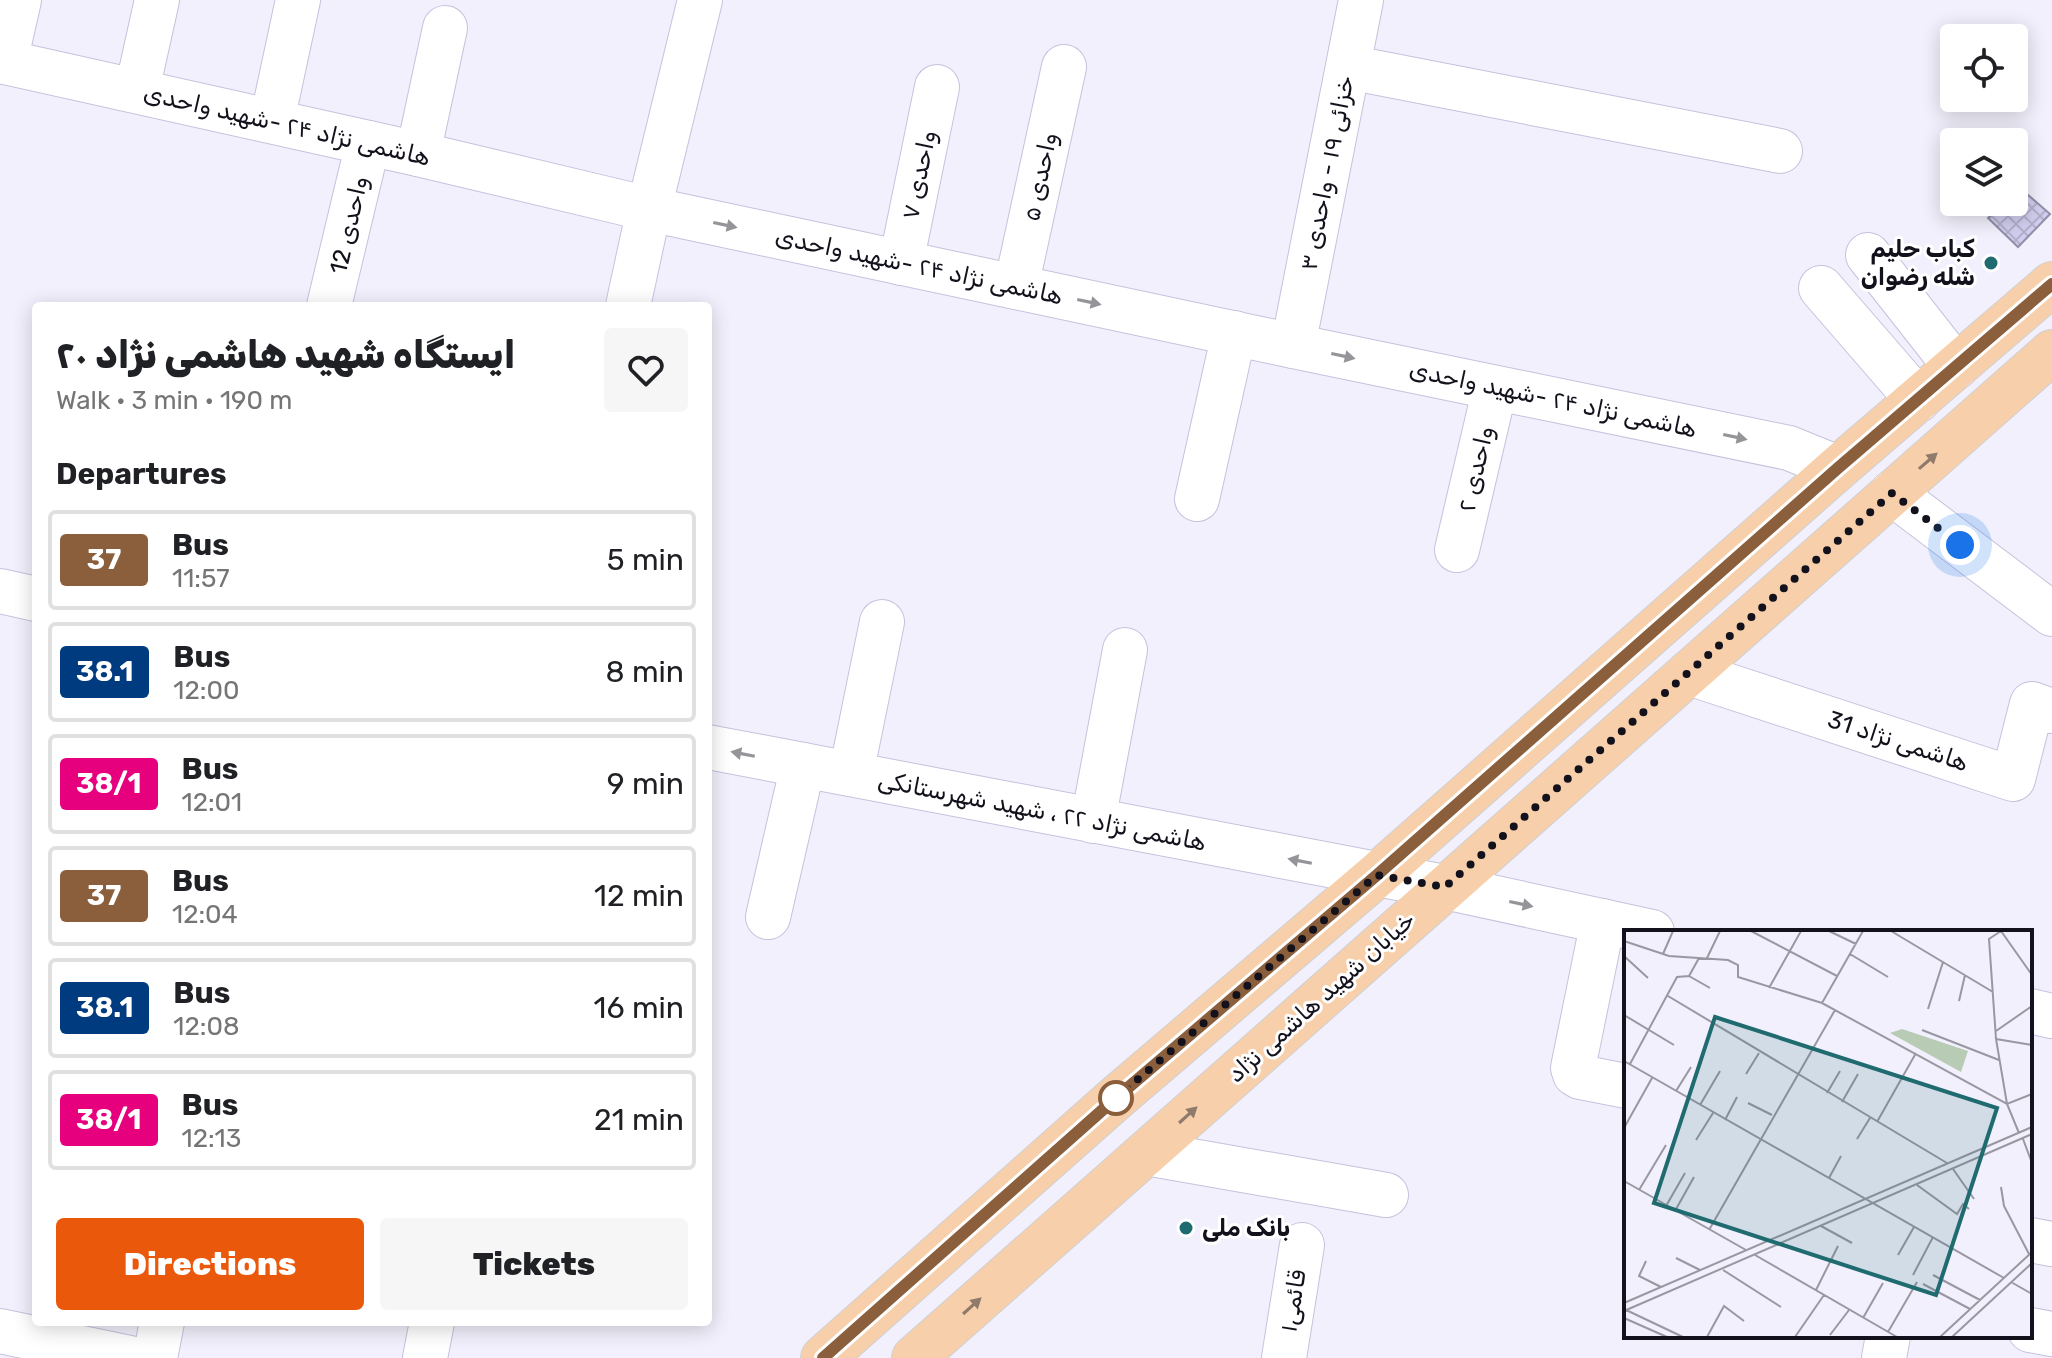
<!DOCTYPE html>
<html lang="en">
<head>
<meta charset="utf-8">
<style>
  body { margin:0; font-family:Rubik,Vazirmatn,sans-serif; background:#f6f6f6; color:#202124; height:100vh; display:flex; flex-direction:column; font-size:30px; white-space:nowrap }
  * { box-sizing:border-box; margin:0 }
  p { font-size:26px; color:#757577 }
  .icon { flex:none; width:44px; height:44px; fill:none; stroke:currentColor; stroke-width:2; stroke-linecap:round; stroke-linejoin:round }
  .map { position:relative; flex:1; overflow:hidden }
  .sheet { position:absolute; left:32px; top:302px; width:680px; height:1024px; display:flex; flex-direction:column; background:#fff; border-radius:8px; box-shadow:0 4px 20px #0003 }
  .sheet>* { flex:none }
  .badge { padding:0 16px; border-radius:6px; font-size:28px; line-height:52px }
  .fabs { position:absolute; left:1940px; top:24px; display:grid; gap:16px }
  .fabs a { display:grid; place-items:center; width:88px; height:88px; border-radius:8px; background:#fff; box-shadow:0 4px 20px #0003; font-size:40px }
  .you { position:absolute; width:40px; height:40px; margin:-20px; border:6px solid #fff; border-radius:50%; background:#1a73e8; box-shadow:0 0 0 12px #1a73e833 }
  .map>.badge { position:absolute; translate:-50% -50%; box-shadow:0 0 0 4px #fff }
  h2 { padding:0 24px; font-size:30px; line-height:72px }
  .round { display:grid; place-items:center; flex:none; width:84px; height:84px; border-radius:8px; background:#f6f6f6 }
  .overview { display:flex; align-items:center; justify-content:space-between; height:136px; padding:0 24px }
  h1 { font-size:38px; font-weight:800; line-height:60px }
  .cta { display:flex; gap:16px; margin-top:auto; padding:16px 24px }
  .cta a { flex:1; height:92px; border-radius:8px; background:#ea580c; color:#fff; font-size:32px; font-weight:800; line-height:92px; text-align:center }
  .cta a+a { background:#f6f6f6; color:#202124 }
  ul { padding:0; list-style:none }
  li { display:flex; align-items:center; gap:24px; height:100px; margin:0 16px 12px; padding:0 8px; border:4px solid #e0e0e0; border-radius:8px }
  li div { flex:1 }
  li b { display:block; font-size:30px }
  li em { font-style:normal }
  li .badge { min-width:88px; font-weight:700; text-align:center }
  .map>svg:first-child { display:block }
  .building { fill:url(#building-cross-hatch); stroke:#928fa9; stroke-width:2 }
  .lines { fill:none; stroke-linecap:round; stroke-linejoin:round }
  .minor-casing { stroke:#c5c2dd; stroke-width:46 }
  .major-casing { stroke:#d0d0d2; stroke-width:46 }
  .minor { stroke:#fff; stroke-width:44 }
  .major { stroke:#f7d0ab; stroke-width:44 }
  .oneway { fill:#959499 }
  .oneway2 { fill:#907a6b }
  .line-casing { stroke:#fff; stroke-width:18 }
  .line { stroke:#8b5e3c; stroke-width:12 }
  .walk { stroke:#13121c; stroke-width:8; stroke-dasharray:0 14.4 }
  .poi-dot { fill:#1f6b70; stroke:#fff; stroke-width:3 }
  .stop-dot { fill:#fff; stroke:#8b5e3c; stroke-width:4 }
  .labels { text-anchor:middle; dominant-baseline:central; stroke-width:6; stroke-linejoin:round; paint-order:stroke }
  .street-label { font-size:24px; fill:#13121c; stroke:#fff }
  .poi-label { font-size:24px; font-weight:bold; fill:#13121c; stroke:#fff; text-anchor:end }
  .inset-road { fill:none; stroke:#9897a2; stroke-width:2 }
  .view { fill:#1f6b70; fill-opacity:0.15; stroke:#1f6b70; stroke-width:4 }
  .inset-edge { fill:none; stroke:#13121c; stroke-width:4 }
</style>
</head>
<body>
<div class="map">
<svg width="2052" height="1358" viewBox="0 0 2052 1358">
  <defs>
    <pattern id="building-cross-hatch" width="8" height="8" patternUnits="userSpaceOnUse" patternTransform="scale(2)"><rect width="8" height="8" fill="#d1ceef"/><path d="M0 0l8 8M0 8l8-8" fill="none" stroke="#b3b0cc"/></pattern>
  </defs>
  <rect width="100%" height="100%" fill="#f1f0fc"/>
  <!-- building -->
  <polygon class="building" points="2020,188 2050,214 2018,247 1988,218 2005,202 2014,202 2014,194"/>
  <g class="lines">
    <defs>
      <g id="minor">
        <polyline points="0,61 418,154 649,209 1293,346 1789,448 1838,468"/>
        <polyline points="5,62 19,0"/>
        <polyline points="1348,67 1780,151"/>
        <polyline points="137,90 157,0"/>
        <polyline points="272,121 298,0"/>
        <polyline points="418,154 445,28"/>
        <polyline points="1868,255 1956,367"/>
        <polyline points="901,263 937,87"/>
        <polyline points="1016,287 1064,67"/>
        <polyline points="1821,288 1918,400"/>
        <polyline points="329,306 368,143"/>
        <polyline points="628,306 649,209 700,0"/>
        <polyline points="1293,346 1361,0"/>
        <polyline points="1892,493 2052,614"/>
        <polyline points="1197,499 1234,333"/>
        <polyline points="1457,550 1495,388"/>
        <polyline points="0,591 36,599"/>
        <polyline points="1689,673 2013,779 2032,704 2052,711"/>
        <polyline points="708,747 1445,887 1652,932"/>
        <polyline points="851,774 882,622"/>
        <polyline points="1093,821 1125,650"/>
        <polyline points="768,917 803,765"/>
        <polyline points="1603,921 1573,1068 1575,1074 1580,1077 1626,1086"/>
        <polyline points="2030,1011 2052,1016"/>
        <polyline points="1146,1153 1386,1195"/>
        <polyline points="2030,1240 2052,1244"/>
        <polyline points="2030,1330 2052,1334"/>
        <polyline points="0,1331 130,1358"/>
        <polyline points="155,1358 162,1322"/>
        <polyline points="425,1358 432,1322"/>
        <polyline points="1284,1358 1302,1245"/>
        <polyline points="1884,1358 1888,1336"/>
      </g>
      <g id="major">
        <polyline points="823,1358 1116,1098 1377,875 1838,468 2052,284"/>
        <polyline points="914,1358 2052,352"/>
      </g>
    </defs>
    <!-- minor casing -->
    <use href="#minor" class="minor-casing"/>
    <!-- major casing -->
    <use href="#major" class="major-casing"/>
    <!-- minor -->
    <use href="#minor" class="minor"/>
    <!-- major -->
    <use href="#major" class="major"/>
  </g>
  <!-- one-way arrows -->
  <defs><path id="oneway-solid" d="M-6-.8H1V-3.2L6.5 0L1 3.2V.8H-6Z" transform="scale(2)"/></defs>
  <g class="oneway">
    <use href="#oneway-solid" transform="translate(725 225) rotate(12)"/>
    <use href="#oneway-solid" transform="translate(1089 302) rotate(12)"/>
    <use href="#oneway-solid" transform="translate(1343 356) rotate(12)"/>
    <use href="#oneway-solid" transform="translate(1735 437) rotate(12)"/>
    <use href="#oneway-solid" transform="translate(743 754) rotate(-169)"/>
    <use href="#oneway-solid" transform="translate(1300 861) rotate(-169)"/>
    <use href="#oneway-solid" transform="translate(1521 904) rotate(12)"/>
  </g>
  <g class="oneway2">
    <use href="#oneway-solid" transform="translate(1928 461) rotate(-41)"/>
    <use href="#oneway-solid" transform="translate(1188 1115) rotate(-42)"/>
    <use href="#oneway-solid" transform="translate(972 1306) rotate(-42)"/>
  </g>
  <g class="lines">
    <defs>
      <polyline id="line" points="823,1358 1116,1098 1377,875 1838,468 2052,284"/>
    </defs>
    <!-- line casing -->
    <use href="#line" class="line-casing"/>
    <!-- line -->
    <use href="#line" class="line"/>
    <!-- walk -->
    <polyline class="walk" points="1116,1098 1377,875 1445,887 1892,493 1960,545"/>
  </g>
  <!-- markers -->
  <g class="poi-dot">
    <circle cx="1991" cy="263" r="8"/>
    <circle cx="1186" cy="1228" r="8"/>
  </g>
  <circle class="stop-dot" cx="1116" cy="1098" r="16"/>
  <g class="labels">
    <!-- street labels -->
    <g class="street-label">
      <text transform="translate(287 125) rotate(13)">هاشمی نژاد ۲۴ -شهید واحدی</text>
      <text transform="translate(1327 173) rotate(-79)">خزائی ۱۹ - واحدی ۳</text>
      <text transform="translate(919 175) rotate(-78)">واحدی ۷</text>
      <text transform="translate(1040 177) rotate(-78)">واحدی ۵</text>
      <text transform="translate(349 225) rotate(-77)">واحدی 12</text>
      <text transform="translate(919 266) rotate(12)">هاشمی نژاد ۲۴ -شهید واحدی</text>
      <text transform="translate(1553 399) rotate(12)">هاشمی نژاد ۲۴ -شهید واحدی</text>
      <text transform="translate(1476 469) rotate(-77)">واحدی ۲</text>
      <text transform="translate(1898 741) rotate(18)">هاشمی نژاد 31</text>
      <text transform="translate(1042 811) rotate(11)">هاشمی نژاد ۲۲ ، شهید شهرستانکی</text>
      <text transform="translate(1321 997) rotate(-42)">خیابان شهید هاشمی نژاد</text>
      <text transform="translate(1293 1301) rotate(-81)">قائمی۱</text>
    </g>
    <!-- poi labels -->
    <g class="poi-label">
      <text x="1975" y="249">کباب حلیم<tspan x="1975" dy="28">شله رضوان</tspan></text>
      <text x="1202" y="1228" text-anchor="start">بانک ملی</text>
    </g>
  </g>
  <!-- overview -->
  <g transform="translate(1624 930)">
    <rect width="408" height="408" fill="#f1f0fc"/>
    <path d="M278,99l66,22 -7,21 -71,-39z" fill="#b8cbb5"/>
    <path class="inset-road" d="M127,1l86,45M205,1l27,13M267,1l102,61M377,1l-12,8 7,100 11,65 12,29M377,1l31,44M0,11l45,15 59,4 10,5v12l84,26 185,101 25,-10M39,24l10,-23M226,24l38,23M0,26l24,22M83,28l13,-27M65,46l21,12M145,58l32,-57M44,66l279,167M335,71l6,-26M198,73l41,-72M304,79l15,-47M0,85l50,30M298,100l77,30M372,101l36,-25M372,109l36,6M0,131l380,217M6,134l47,-87 12,-1 10,-18M122,144l13,-21M52,161l15,-24M203,163l13,-22M218,172l16,-28M124,173l24,12M76,175l20,-34M101,190l12,-23M253,192l39,-69M0,198l28,-50M233,209l13,-21M399,209l9,24M72,210l17,-27M329,239l21,30M205,248l12,-22M0,251l122,69M293,255l40,29 6,-10 6,5M377,257l3,19 25,48M15,260l27,-45M42,276l19,-33M51,281l19,-34M197,296l31,17M85,300l126,-220M131,325l142,82M274,325l16,-28M52,328l24,12M22,331l-7,15 22,11M99,340l58,37M289,345l20,-38M309,345l47,25M387,352l21,12M299,354l47,25M192,360l22,-44M0,373l408,-176M0,379l59,28M0,381l408,-177M0,388l43,19M239,388l20,-35M264,402l29,-50M206,405l19,-25M83,407l17,-31 20,15M171,407l29,-42M316,407l92,-85M328,407l80,-74"/>
    <path class="view" d="M91,87l282,91 -61,187 -282,-92z"/>
    <rect width="408" height="408" class="inset-edge"/>
  </g>
</svg>
<div class="fabs">
<a><svg class="icon" aria-label="locate" viewBox="0 0 24 24"><circle cx="12" cy="12" r="6"/><path d="M12 2v4M12 18v4M2 12h4M18 12h4"/></svg></a>
<a><svg class="icon" aria-label="layers" viewBox="0 0 24 24"><path d="M12 4l9 5-9 5-9-5zM3 14l9 5 9-5"/></svg></a>
</div>
<div class="you" style="left:1960px;top:545px"></div>
<section class="sheet">
<div class="overview"><div><h1>ایستگاه شهید هاشمی نژاد ۲۰</h1><p>Walk · 3 min · 190 m</p></div><a class="round"><svg class="icon" aria-label="heart" viewBox="0 0 24 24"><path d="M12 20l-8-8c-3-5 5-10 8-4 3-6 11-1 8 4z"/></svg></a></div>
<h2>Departures</h2>
<ul>
<li><span class="badge" style="background:#8b5e3c;color:#fff">37</span><div><b>Bus</b><p>11:57</p></div><em>5 min</em></li>
<li><span class="badge" style="background:#003b80;color:#fff">38.1</span><div><b>Bus</b><p>12:00</p></div><em>8 min</em></li>
<li><span class="badge" style="background:#e6007e;color:#fff">38/1</span><div><b>Bus</b><p>12:01</p></div><em>9 min</em></li>
<li><span class="badge" style="background:#8b5e3c;color:#fff">37</span><div><b>Bus</b><p>12:04</p></div><em>12 min</em></li>
<li><span class="badge" style="background:#003b80;color:#fff">38.1</span><div><b>Bus</b><p>12:08</p></div><em>16 min</em></li>
<li><span class="badge" style="background:#e6007e;color:#fff">38/1</span><div><b>Bus</b><p>12:13</p></div><em>21 min</em></li>
</ul>
<div class="cta"><a>Directions</a><a>Tickets</a></div>
</section>
</div>
</body>
</html>
